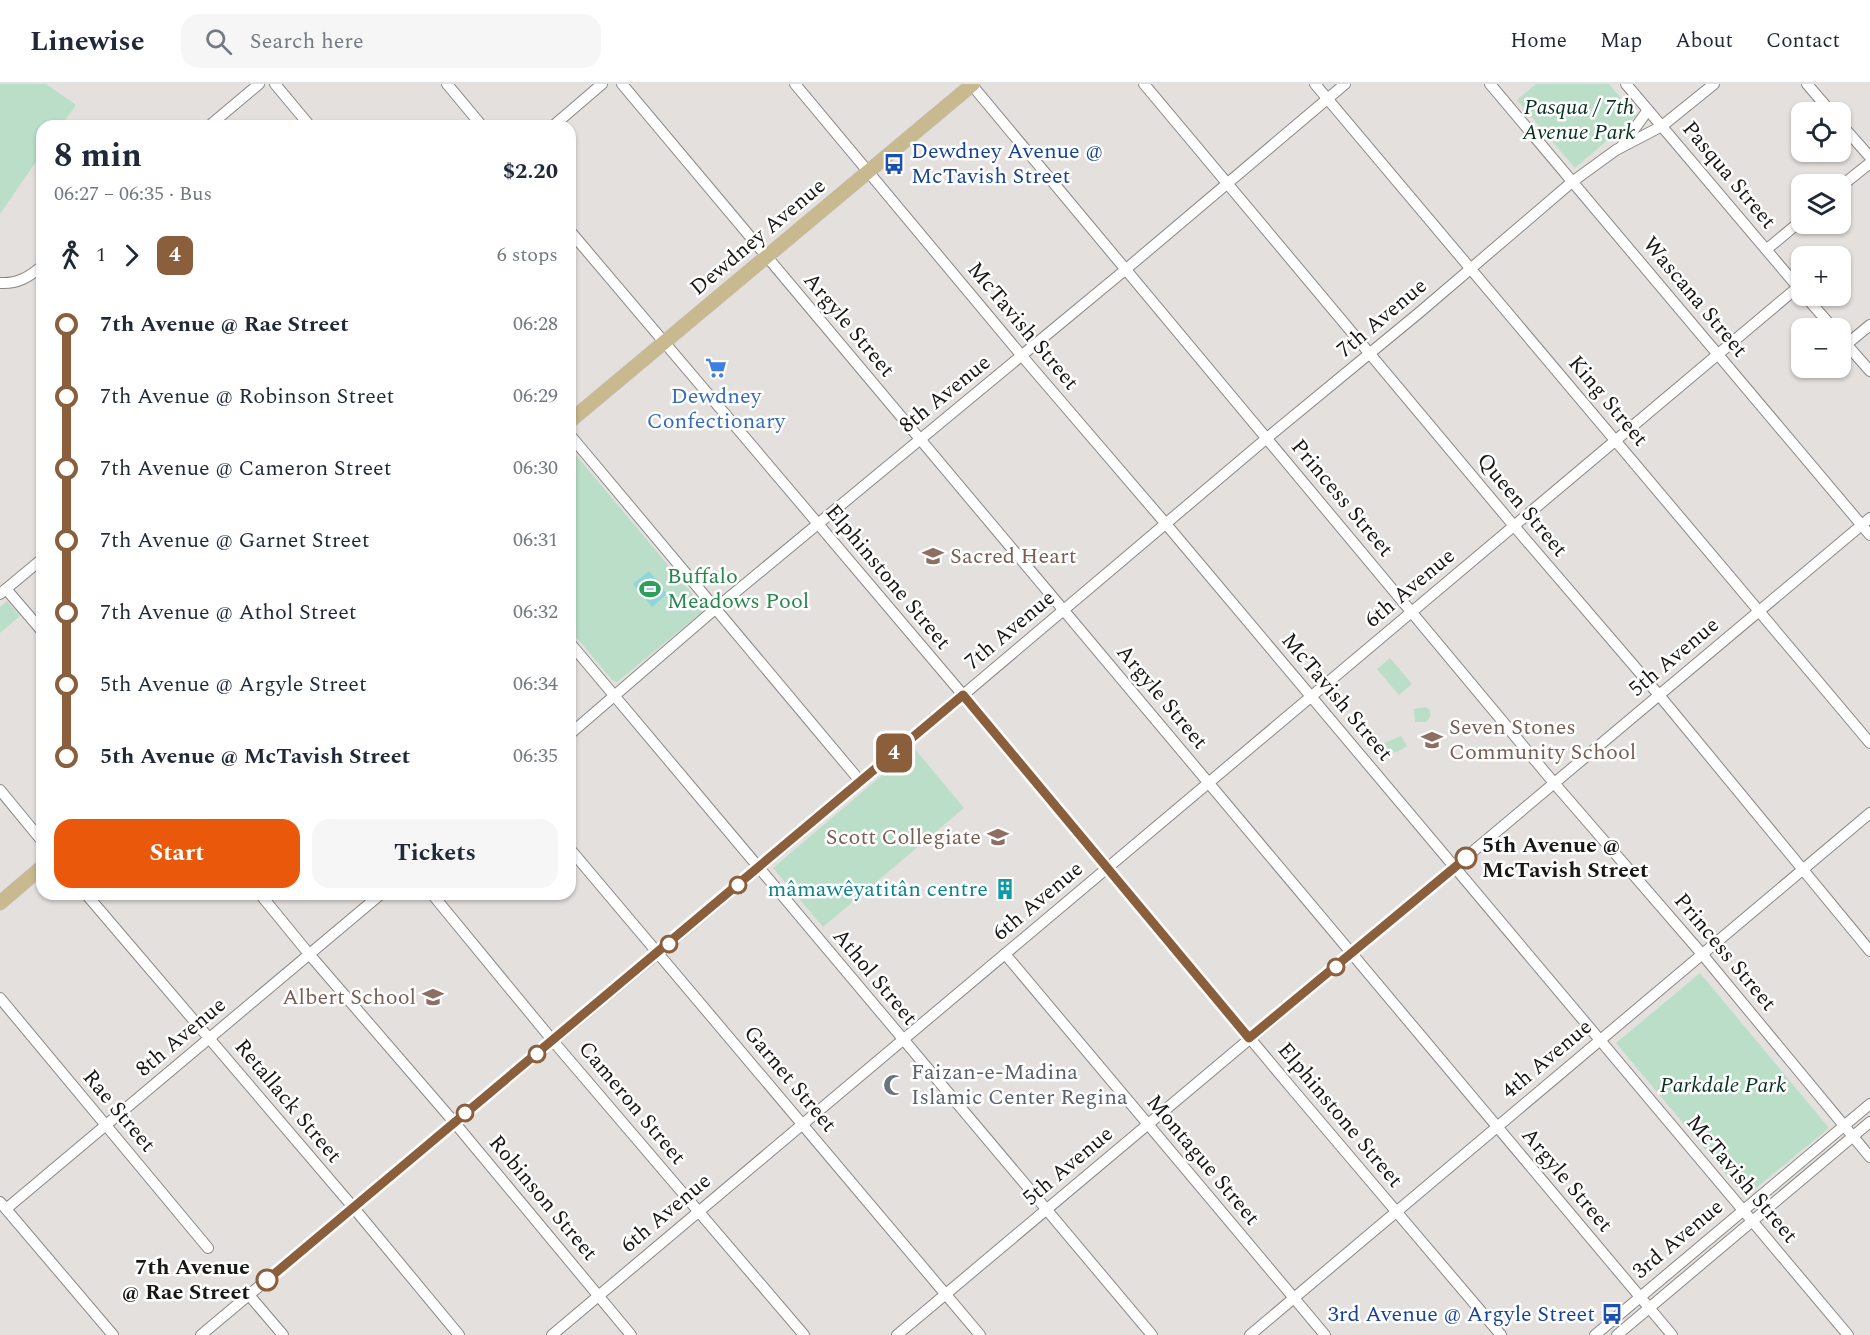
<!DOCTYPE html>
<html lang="en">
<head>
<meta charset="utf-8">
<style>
  body { margin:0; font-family:Spectral,serif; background:#f6f6f7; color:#1f2937; height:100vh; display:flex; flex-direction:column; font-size:22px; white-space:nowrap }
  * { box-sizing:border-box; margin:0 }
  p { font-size:20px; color:#747a83 }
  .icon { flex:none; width:33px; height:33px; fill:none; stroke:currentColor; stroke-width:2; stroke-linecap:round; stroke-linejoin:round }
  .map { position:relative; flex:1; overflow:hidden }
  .panel { position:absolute; left:36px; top:36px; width:540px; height:780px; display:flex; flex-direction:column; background:#fff; border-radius:18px; box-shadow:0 2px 4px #0004 }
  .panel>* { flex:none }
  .badge { padding:0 12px; border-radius:9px; font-size:21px; line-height:39px }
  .fabs { position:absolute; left:1791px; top:18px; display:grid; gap:12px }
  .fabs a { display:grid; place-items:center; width:60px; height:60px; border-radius:12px; background:#fff; box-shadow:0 2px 4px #0004; font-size:30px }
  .map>.badge { position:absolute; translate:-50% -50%; box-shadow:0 0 0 3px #fff }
  .legs { display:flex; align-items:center; gap:9px; height:66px; padding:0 18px; font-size:20px }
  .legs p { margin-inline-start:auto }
  .overview { display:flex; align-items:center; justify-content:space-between; height:102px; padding:0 18px }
  h1 { font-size:33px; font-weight:700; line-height:45px }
  .primary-button { display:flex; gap:12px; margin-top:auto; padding:12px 18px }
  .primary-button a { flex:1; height:69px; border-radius:18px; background:#ea580c; color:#fff; font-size:24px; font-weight:700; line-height:69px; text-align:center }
  .primary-button a+a { background:#f6f6f7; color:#1f2937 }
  ul { padding:0 18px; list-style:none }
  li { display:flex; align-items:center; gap:21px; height:72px; font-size:22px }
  li i { display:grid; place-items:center; width:9px; height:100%; margin:0 8px; background:currentColor }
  li i::after { content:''; width:15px; height:15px; margin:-8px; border:4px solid; border-radius:50%; background:#fff }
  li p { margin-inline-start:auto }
  li:first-child i { background:linear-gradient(#0000 50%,currentColor 0) }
  li:last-child i { background:linear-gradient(currentColor 50%,#0000 0) }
  header { display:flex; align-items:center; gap:36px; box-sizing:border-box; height:84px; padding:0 30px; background:#fff; border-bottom:2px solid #e0e1e3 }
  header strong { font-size:28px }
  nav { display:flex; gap:33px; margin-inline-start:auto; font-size:21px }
  .search { width:420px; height:54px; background:#f6f6f7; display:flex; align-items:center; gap:15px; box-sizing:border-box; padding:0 21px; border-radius:18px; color:#747a83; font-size:22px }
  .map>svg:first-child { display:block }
  .green { fill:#bbdec9 }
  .water { fill:#90d5da }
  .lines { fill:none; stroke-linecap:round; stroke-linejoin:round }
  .minor-casing { stroke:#8b8786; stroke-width:12 }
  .major-casing { stroke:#bebebe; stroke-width:15 }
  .minor { stroke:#fff; stroke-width:10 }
  .major { stroke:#c9b98e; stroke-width:14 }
  .line-1-casing { stroke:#fff; stroke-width:14 }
  .line-1 { stroke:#8b5e3c; stroke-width:9 }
  .stop-1-dot { fill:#fff; stroke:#8b5e3c; stroke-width:3 }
  .labels { text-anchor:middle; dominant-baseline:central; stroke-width:5; stroke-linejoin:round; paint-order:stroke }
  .park-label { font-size:22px; font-style:italic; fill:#05321e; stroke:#fff }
  .transit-label { font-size:22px; fill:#164399; stroke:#fff; text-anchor:start }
  .street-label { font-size:22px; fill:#181716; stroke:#fff }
  .shop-label { font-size:22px; fill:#366cbe; stroke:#fff }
  .education-label { font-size:22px; fill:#785e54; stroke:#fff; text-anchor:start }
  .leisure-label { font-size:22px; fill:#27864d; stroke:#fff; text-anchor:start }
  .stop-label { font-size:22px; font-weight:bold; fill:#181716; stroke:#fff; text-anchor:start }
  .culture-label { font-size:22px; fill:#0d838f; stroke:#fff; text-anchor:end }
  .worship-label { font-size:22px; fill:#5b616d; stroke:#fff; text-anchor:start }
</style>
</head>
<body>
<header>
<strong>Linewise</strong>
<div class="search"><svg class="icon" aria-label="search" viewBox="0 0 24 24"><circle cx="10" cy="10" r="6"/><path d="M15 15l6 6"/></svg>Search here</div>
<nav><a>Home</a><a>Map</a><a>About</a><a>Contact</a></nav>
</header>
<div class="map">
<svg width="1870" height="1251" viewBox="0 0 1870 1251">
  <rect width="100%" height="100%" fill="#e4e0de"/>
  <!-- green -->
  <g class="green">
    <polygon points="0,0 46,0 76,21 61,42 42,42 42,69 0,130"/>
    <polygon points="1536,0 1609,0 1636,32 1575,84 1517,16"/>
    <polygon points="570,364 703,523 702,528 617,598 613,597 570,546"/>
    <polygon points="7,517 20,532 0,549 0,523"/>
    <polygon points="1390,574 1412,600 1399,611 1377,585"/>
    <path d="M1425,623l4,2c2,6 2,9 -3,13h-11l-1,-13z"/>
    <path d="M1401,652l6,10c-9,6 -16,11 -24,0l1,-3z"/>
    <polygon points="914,664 964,724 823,843 773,784"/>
    <polygon points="1700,889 1829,1044 1745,1113 1616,959"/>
  </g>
  <!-- water -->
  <polygon class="water" points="649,487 667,510 652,523 633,500"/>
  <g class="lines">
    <defs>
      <g id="minor">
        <polyline points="275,0 310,42"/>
        <polyline points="447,0 482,42"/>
        <polyline points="622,0 1672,1251"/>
        <polyline points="795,0 1022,272 1166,440 1848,1251"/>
        <polyline points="971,0 1554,699 1702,870 1870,1073"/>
        <polyline points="1144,0 1514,442 1659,611 1870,867"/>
        <polyline points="1315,0 1870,659"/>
        <polyline points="1490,0 1870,451"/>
        <polyline points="1626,0 1802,208"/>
        <polyline points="1807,0 1831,28"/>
        <polyline points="1840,39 1870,73"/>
        <polyline points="209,42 259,0"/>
        <polyline points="553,42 602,0"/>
        <polyline points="1622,62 1648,26"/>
        <polyline points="1840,103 1870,79"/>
        <polyline points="570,147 963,611 1294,1007 1501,1251"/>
        <polyline points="1767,165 1802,136"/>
        <path d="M0,199c18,1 29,-6 42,-17"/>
        <polyline points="1805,212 1833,244"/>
        <polyline points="1840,253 1870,287"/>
        <polyline points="1847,260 1870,241"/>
        <polyline points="570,351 860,697"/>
        <polyline points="6,505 42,547"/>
        <polyline points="0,510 42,475"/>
        <polyline points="570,559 1152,1251"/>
        <polyline points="570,650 715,525 1125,186 1345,0"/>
        <polyline points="0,706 42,757"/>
        <polyline points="570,765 980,1251"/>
        <polyline points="86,810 353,1123 459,1251"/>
        <polyline points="260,810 309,870 454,1038 631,1251"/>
        <polyline points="432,810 553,957 804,1251"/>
        <polyline points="1005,870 1325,1251"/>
        <polyline points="0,914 208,1164"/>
        <polyline points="0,1118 113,1251"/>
        <polyline points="6,1125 381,810"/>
        <polyline points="249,1211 283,1251"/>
        <polyline points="201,1251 658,869 1267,354 1420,228 1572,98 1616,66 1662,42 1714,0"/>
        <polyline points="552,1251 1798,203"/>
        <polyline points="897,1251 1870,434"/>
        <polyline points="1250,1251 1870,729"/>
        <polyline points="1595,1251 1870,1020"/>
        <polyline points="1617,1251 1870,1038"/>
      </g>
      <g id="major">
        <polyline points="570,337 973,0"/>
        <polyline points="0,819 42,783"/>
      </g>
    </defs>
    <!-- minor casing -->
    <use href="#minor" class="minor-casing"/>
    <!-- major casing -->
    <use href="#major" class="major-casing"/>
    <!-- minor -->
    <use href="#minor" class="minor"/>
    <!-- major -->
    <use href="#major" class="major"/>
  </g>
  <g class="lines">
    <defs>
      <polyline id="line-1" points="267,1196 963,611 1249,954 1466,774"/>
    </defs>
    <!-- line-1 casing -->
    <use href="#line-1" class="line-1-casing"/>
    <!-- line-1 -->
    <use href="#line-1" class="line-1"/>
  </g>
  <!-- icons -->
  <defs>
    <symbol id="bus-bare" viewBox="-9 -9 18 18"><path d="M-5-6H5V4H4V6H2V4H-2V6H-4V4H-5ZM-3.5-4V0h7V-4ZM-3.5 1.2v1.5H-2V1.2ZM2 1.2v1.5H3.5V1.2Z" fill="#1a4fb4" stroke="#fff" stroke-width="2.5" paint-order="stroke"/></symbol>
    <symbol id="supermarket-bare" viewBox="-9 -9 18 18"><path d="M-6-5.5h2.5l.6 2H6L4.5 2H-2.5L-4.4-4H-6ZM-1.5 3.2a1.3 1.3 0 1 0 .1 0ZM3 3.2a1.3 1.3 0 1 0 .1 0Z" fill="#3f7fe0" stroke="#fff" stroke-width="2.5" paint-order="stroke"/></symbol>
    <symbol id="school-bare" viewBox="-9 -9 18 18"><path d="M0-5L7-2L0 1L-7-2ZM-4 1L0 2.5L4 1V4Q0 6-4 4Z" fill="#8d6e63" stroke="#fff" stroke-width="2.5" paint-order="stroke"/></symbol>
    <symbol id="stadium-bare" viewBox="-9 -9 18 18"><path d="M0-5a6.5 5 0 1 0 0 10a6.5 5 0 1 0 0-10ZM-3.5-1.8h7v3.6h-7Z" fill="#2e9e5b" stroke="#fff" stroke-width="2.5" paint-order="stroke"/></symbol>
    <symbol id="building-bare" viewBox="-9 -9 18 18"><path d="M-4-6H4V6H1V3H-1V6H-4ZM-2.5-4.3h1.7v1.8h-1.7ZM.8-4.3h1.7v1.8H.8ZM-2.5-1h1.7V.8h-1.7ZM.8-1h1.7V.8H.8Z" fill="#0f9aa8" stroke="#fff" stroke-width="2.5" paint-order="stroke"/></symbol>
    <symbol id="mosque-bare" viewBox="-9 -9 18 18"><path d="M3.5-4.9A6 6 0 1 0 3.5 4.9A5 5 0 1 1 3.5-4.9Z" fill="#6b7280" stroke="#fff" stroke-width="2.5" paint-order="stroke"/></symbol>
  </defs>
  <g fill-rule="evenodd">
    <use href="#bus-bare" x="879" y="65" width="30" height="30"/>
    <use href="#supermarket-bare" x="701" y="269" width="30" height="30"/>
    <use href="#school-bare" x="918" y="457" width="30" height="30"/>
    <use href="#stadium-bare" x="635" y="490" width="30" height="30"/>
    <use href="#school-bare" x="1417" y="641" width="30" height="30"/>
    <use href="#school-bare" x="983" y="738" width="30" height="30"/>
    <use href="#building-bare" x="990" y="790" width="30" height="30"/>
    <use href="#school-bare" x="418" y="898" width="30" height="30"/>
    <use href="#mosque-bare" x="879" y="986" width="30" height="30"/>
    <use href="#bus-bare" x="1597" y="1215" width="30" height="30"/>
  </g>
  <!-- markers -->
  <g class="stop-1-dot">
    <circle cx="1466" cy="774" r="10"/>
    <circle cx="738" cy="801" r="8"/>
    <circle cx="669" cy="860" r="8"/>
    <circle cx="1336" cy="883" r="8"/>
    <circle cx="537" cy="970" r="8"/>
    <circle cx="465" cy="1029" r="8"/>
    <circle cx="267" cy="1196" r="10"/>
  </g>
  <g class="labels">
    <!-- park labels -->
    <g class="park-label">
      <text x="1579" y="23">Pasqua / 7th<tspan x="1579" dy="25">Avenue Park</tspan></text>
      <text x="1723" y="1001">Parkdale Park</text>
    </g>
    <!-- transit labels -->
    <g class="transit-label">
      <text x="911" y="67">Dewdney Avenue @<tspan x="911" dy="25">McTavish Street</tspan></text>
      <text x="1595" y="1230" text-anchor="end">3rd Avenue @ Argyle Street</text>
    </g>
    <!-- street labels -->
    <g class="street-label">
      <text transform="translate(1729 91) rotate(50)">Pasqua Street</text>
      <text transform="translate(758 153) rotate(-40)">Dewdney Avenue</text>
      <text transform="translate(1695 213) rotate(50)">Wascana Street</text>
      <text transform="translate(1382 234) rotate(-40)">7th Avenue</text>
      <text transform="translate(849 241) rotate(50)">Argyle Street</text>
      <text transform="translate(1023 242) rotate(50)">McTavish Street</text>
      <text transform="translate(945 310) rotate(-39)">8th Avenue</text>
      <text transform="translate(1608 317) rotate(50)">King Street</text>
      <text transform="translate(1342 414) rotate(50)">Princess Street</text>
      <text transform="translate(1522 421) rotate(50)">Queen Street</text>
      <text transform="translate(888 493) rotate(50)">Elphinstone Street</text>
      <text transform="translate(1410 504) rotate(-40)">6th Avenue</text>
      <text transform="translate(1010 546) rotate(-40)">7th Avenue</text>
      <text transform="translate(1674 573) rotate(-40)">5th Avenue</text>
      <text transform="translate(1162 613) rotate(50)">Argyle Street</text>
      <text transform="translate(1337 613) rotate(50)">McTavish Street</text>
      <text transform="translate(1038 817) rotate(-40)">6th Avenue</text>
      <text transform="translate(1725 868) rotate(50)">Princess Street</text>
      <text transform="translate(875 893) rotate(50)">Athol Street</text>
      <text transform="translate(181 953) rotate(-40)">8th Avenue</text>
      <text transform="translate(1547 975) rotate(-40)">4th Avenue</text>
      <text transform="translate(790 995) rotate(50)">Garnet Street</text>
      <text transform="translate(288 1017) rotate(50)">Retallack Street</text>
      <text transform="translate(632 1019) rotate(50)">Cameron Street</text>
      <text transform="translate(119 1027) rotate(50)">Rae Street</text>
      <text transform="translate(1340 1031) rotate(50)">Elphinstone Street</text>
      <text transform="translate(1203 1076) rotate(50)">Montague Street</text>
      <text transform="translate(1068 1082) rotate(-40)">5th Avenue</text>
      <text transform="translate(1742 1095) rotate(50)">McTavish Street</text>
      <text transform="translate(1567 1096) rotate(50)">Argyle Street</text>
      <text transform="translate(543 1114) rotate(50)">Robinson Street</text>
      <text transform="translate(666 1129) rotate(-40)">6th Avenue</text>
      <text transform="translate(1678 1155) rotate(-40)">3rd Avenue</text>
    </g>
    <!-- shop labels -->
    <g class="shop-label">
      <text x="716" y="312">Dewdney<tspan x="716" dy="25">Confectionary</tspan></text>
    </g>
    <!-- education labels -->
    <g class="education-label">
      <text x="950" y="472">Sacred Heart</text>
      <text x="1449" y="643">Seven Stones<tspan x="1449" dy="25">Community School</tspan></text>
      <text x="981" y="753" text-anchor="end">Scott Collegiate</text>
      <text x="416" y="913" text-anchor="end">Albert School</text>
    </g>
    <!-- leisure labels -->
    <g class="leisure-label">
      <text x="667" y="492">Buffalo<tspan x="667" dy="25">Meadows Pool</tspan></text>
    </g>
    <!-- stop labels -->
    <g class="stop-label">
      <text x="1482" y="761">5th Avenue @<tspan x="1482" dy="25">McTavish Street</tspan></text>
      <text x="250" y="1183" text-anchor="end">7th Avenue<tspan x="250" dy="25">@ Rae Street</tspan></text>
    </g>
    <!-- culture labels -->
    <g class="culture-label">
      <text x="988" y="805">mâmawêyatitân centre</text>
    </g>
    <!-- worship labels -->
    <g class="worship-label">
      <text x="911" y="988">Faizan-e-Madina<tspan x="911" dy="25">Islamic Center Regina</tspan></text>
    </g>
  </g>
</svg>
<div class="fabs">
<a><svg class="icon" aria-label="locate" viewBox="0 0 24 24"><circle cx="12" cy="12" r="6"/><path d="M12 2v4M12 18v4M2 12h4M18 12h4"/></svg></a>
<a><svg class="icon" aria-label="layers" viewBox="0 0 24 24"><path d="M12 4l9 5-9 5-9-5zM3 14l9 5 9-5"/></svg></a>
<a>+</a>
<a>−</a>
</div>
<b class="badge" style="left:894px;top:669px;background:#8b5e3c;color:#fff">4</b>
<section class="panel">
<div class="overview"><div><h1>8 min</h1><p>06:27 – 06:35 · Bus</p></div><b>$2.20</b></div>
<div class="legs"><svg class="icon" aria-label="walk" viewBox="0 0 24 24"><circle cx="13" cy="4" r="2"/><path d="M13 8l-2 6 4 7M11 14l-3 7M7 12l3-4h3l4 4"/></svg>1<svg class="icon" aria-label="forward" viewBox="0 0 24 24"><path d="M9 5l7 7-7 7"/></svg><b class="badge" style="background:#8b5e3c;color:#fff">4</b><p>6 stops</p></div>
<ul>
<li><i style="color:#8b5e3c"></i><b>7th Avenue @ Rae Street</b><p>06:28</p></li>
<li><i style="color:#8b5e3c"></i><span>7th Avenue @ Robinson Street</span><p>06:29</p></li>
<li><i style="color:#8b5e3c"></i><span>7th Avenue @ Cameron Street</span><p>06:30</p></li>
<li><i style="color:#8b5e3c"></i><span>7th Avenue @ Garnet Street</span><p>06:31</p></li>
<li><i style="color:#8b5e3c"></i><span>7th Avenue @ Athol Street</span><p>06:32</p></li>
<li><i style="color:#8b5e3c"></i><span>5th Avenue @ Argyle Street</span><p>06:34</p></li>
<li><i style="color:#8b5e3c"></i><b>5th Avenue @ McTavish Street</b><p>06:35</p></li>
</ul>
<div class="primary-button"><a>Start</a><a>Tickets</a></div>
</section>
</div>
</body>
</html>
